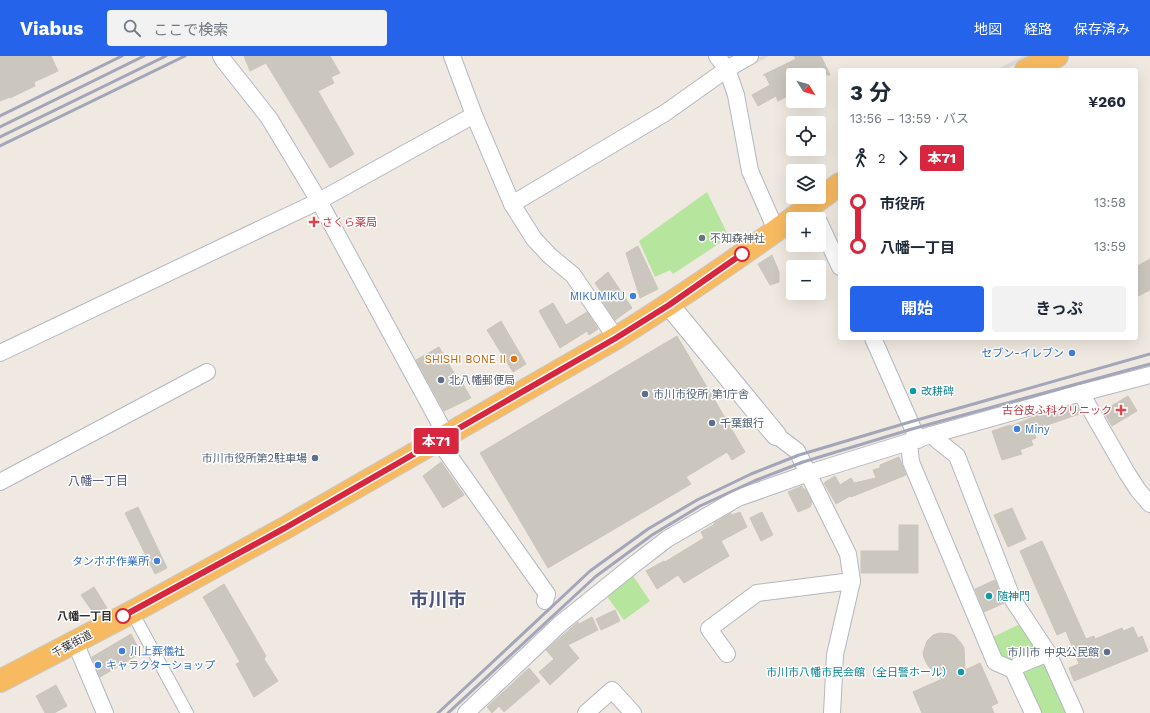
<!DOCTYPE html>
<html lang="ja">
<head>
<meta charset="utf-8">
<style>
  body { margin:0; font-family:"Work Sans","Noto Sans JP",sans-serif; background:#f2f2f3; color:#1f2937; height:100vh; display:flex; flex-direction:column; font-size:15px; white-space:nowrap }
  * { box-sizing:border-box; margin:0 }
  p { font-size:13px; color:#747a83 }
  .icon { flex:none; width:22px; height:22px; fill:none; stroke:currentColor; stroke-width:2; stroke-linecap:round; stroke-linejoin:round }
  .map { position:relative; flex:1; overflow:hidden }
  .panel { position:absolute; left:838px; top:12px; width:300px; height:272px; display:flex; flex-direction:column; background:#fff; border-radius:4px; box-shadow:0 4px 16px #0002 }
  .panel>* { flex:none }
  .badge { padding:0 8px; border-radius:3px; font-size:14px; line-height:26px }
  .needle { width:26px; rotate:127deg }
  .buttons { position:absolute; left:786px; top:12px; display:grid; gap:8px }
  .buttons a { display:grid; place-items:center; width:40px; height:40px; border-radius:4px; background:#fff; box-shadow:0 4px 16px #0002; font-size:20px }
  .map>.badge { position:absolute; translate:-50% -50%; box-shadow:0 0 0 2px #fff }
  .legs { display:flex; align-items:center; gap:6px; height:44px; padding:0 12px; font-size:13px }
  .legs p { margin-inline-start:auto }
  .head { display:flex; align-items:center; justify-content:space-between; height:68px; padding:0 12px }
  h1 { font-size:22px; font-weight:700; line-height:30px }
  .action { display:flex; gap:8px; margin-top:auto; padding:8px 12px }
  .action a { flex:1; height:46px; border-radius:4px; background:#2563eb; color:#fff; font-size:16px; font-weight:700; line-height:46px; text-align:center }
  .action a+a { background:#f2f2f3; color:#1f2937 }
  ul { padding:0 12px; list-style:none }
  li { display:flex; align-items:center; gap:14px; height:44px; font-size:15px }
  li i { display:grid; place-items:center; width:6px; height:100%; margin:0 5px; background:currentColor }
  li i::after { content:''; width:10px; height:10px; margin:-5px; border:3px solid; border-radius:50%; background:#fff }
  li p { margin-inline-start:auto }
  li:first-child i { background:linear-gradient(#0000 50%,currentColor 0) }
  li:last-child i { background:linear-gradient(currentColor 50%,#0000 0) }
  header { display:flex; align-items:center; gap:24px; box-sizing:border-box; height:56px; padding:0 20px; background:#2563eb; color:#fff }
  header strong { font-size:19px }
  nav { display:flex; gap:22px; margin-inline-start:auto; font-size:14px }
  .search { width:280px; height:36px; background:#f2f2f3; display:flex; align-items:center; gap:10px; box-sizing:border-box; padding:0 14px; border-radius:4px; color:#747a83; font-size:15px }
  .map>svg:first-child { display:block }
  .green { fill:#b6e59e }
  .plaza { fill:#dfdcd8 }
  .building { fill:#cbc7bf; stroke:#cbc5ba }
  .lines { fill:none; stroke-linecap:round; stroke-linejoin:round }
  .pedestrian-casing { stroke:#b4b7c1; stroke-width:14 }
  .minor-casing { stroke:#b4b7c1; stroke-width:18 }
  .tertiary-casing { stroke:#b4b7c1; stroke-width:22 }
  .trunk-casing { stroke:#c9c9c9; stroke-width:24 }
  .pedestrian { stroke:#fff; stroke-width:12 }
  .minor { stroke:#fff; stroke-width:16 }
  .tertiary { stroke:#fff; stroke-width:20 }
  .trunk { stroke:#f8ba60; stroke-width:22 }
  .rail { stroke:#a3a6b8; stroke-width:3 }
  .line-1-casing { stroke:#fff; stroke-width:9 }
  .line-1 { stroke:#d7263d; stroke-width:6 }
  .health-dot { fill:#e0444e; stroke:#fff; stroke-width:1.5 }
  .worship-dot { fill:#6b7280; stroke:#fff; stroke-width:1.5 }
  .stop-1-dot { fill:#fff; stroke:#d7263d; stroke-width:2 }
  .shop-dot { fill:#3f7fe0; stroke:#fff; stroke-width:1.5 }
  .food-dot { fill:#e8710a; stroke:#fff; stroke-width:1.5 }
  .service-dot { fill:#5c6f8a; stroke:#fff; stroke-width:1.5 }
  .culture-dot { fill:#0f9aa8; stroke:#fff; stroke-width:1.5 }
  .labels { text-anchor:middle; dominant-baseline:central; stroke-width:3; stroke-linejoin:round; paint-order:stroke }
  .health-label { font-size:11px; fill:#be3a42; stroke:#fff; text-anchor:start }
  .worship-label { font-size:11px; fill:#5b616d; stroke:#fff; text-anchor:start }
  .shop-label { font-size:11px; fill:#366cbe; stroke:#fff; text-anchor:end }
  .food-label { font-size:11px; fill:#c56008; stroke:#fff; text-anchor:end }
  .service-label { font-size:11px; fill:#4e5e75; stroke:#fff; text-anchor:start }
  .culture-label { font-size:11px; fill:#0d838f; stroke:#fff; text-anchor:start }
  .stop-label { font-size:11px; font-weight:bold; fill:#2e2e2e; stroke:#fff; text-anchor:end }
  .street-label { font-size:11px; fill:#2e2e2e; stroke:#fff }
  .neighbourhood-label { font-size:12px; fill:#4d5680; stroke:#fff }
  .town-label { font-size:19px; font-weight:bold; fill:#4d5680; stroke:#fff }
</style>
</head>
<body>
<header>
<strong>Viabus</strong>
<div class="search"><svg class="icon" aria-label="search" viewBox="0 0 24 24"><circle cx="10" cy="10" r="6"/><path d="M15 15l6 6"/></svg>ここで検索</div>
<nav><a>地図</a><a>経路</a><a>保存済み</a></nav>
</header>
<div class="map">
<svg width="1150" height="657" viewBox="0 0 1150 657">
  <rect width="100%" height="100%" fill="#efe9e1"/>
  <!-- green -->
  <g class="green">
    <polygon points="707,136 729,181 673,218 670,214 655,221 639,185"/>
    <polygon points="631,517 650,545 624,564 604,536"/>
    <polygon points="1024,566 1070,657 1037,657 1002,613 993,581"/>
  </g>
  <!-- plaza -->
  <g class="plaza">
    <polygon points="762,0 769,0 737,18 736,17"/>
    <polygon points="1023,0 1033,0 1004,14 995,14"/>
  </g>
  <!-- building -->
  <g class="building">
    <polygon points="0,0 51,0 58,15 34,26 35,30 10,42 10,41 0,45"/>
    <polygon points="244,0 330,0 340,17 331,21 334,27 318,35 354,98 330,112 266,7 250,15"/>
    <polygon points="794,0 821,0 830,19 793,19 793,37 778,45 776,40 758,50 752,39 770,29 765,19 763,19 796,3"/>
    <polygon points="638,190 658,233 640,242 626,197"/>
    <polygon points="772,199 779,216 779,226 770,229 758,208"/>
    <polygon points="1150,203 1150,234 1136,241 1136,211"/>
    <polygon points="608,216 632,252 615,264 598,238 601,236 595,227"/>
    <polygon points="553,247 566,269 587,256 598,273 589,279 587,275 560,292 539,255"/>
    <polygon points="501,265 526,308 513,316 487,274"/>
    <polygon points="677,280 745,396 732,404 727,396 686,421 691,428 548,512 480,397"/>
    <polygon points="439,291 458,324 460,323 471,342 444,355 416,304"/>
    <polygon points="1128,340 1137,355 1112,370 1103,355"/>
    <polygon points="1076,348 1082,357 1033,374 1036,382 1031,384 1033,389 1020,394 1022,398 1002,404 992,375 1010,369 1011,370 1038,359"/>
    <polygon points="899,401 906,419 851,441 850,440 836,448 824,427 835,420 840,429 851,422 854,427 876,422 873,414 880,412 880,409"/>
    <polygon points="441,406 464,439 443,452 423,420"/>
    <polygon points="802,430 803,433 805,433 812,446 810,451 798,456 788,436"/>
    <polygon points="138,451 167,512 155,518 125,457"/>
    <polygon points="1012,452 1026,483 1008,491 994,459"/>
    <polygon points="740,456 747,471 721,485 729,500 684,527 678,519 657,533 646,515 664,505 665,506 704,482 701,476 715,468 714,467 731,457 732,459"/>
    <polygon points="762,456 773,479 761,485 750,462"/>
    <polygon points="899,469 918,469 918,517 861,517 861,495 899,495"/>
    <polygon points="1042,485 1086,583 1094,580 1095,583 1122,572 1123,575 1133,571 1138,582 1142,580 1148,595 1074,625 1069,612 1079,608 1066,575 1057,579 1020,495"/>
    <polygon points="995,524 1004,547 984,556 975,533"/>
    <polygon points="224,528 266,600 264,603 278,625 254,641 236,608 240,606 203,541"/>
    <polygon points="94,531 107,552 95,559 81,539"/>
    <polygon points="615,554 620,565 601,574 596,563"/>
    <polygon points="592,561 598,574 568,589 579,602 550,629 539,616 554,603 546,594 578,566 579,568"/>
    <polygon points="940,577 951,578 955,580 961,587 964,592 965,614 980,607 998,647 991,650 994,657 922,657 913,636 942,623 928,610 924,602 923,597 927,585 933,579"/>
    <polygon points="131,578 141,597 100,621 92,601"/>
    <polygon points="529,612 540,625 504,656 499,650 492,657 487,651"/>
    <polygon points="56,629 67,650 54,657 45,657 36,640"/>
  </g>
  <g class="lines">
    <defs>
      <polyline id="pedestrian" points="132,556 187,657"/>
      <g id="minor">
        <polyline points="221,0 224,5 269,62 319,145 446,379"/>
        <polyline points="452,0 474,59 512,148 534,183 550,200 573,219 616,282"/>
        <polyline points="717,0 727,13 736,39 750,115 776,174"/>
        <polyline points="512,148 665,57 727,13 750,0"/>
        <polyline points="819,166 840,211"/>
        <polyline points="873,282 918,384"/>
        <polyline points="0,297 319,145 474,59"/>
        <polyline points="1081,337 1127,417 1138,434 1150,448"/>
        <polyline points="776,379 797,395 848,498 852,525 835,599 832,657"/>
        <polyline points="931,379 957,400 1013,544 1048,597 1075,657"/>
        <polyline points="438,384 547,538 545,545"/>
        <polyline points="909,387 911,406 995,606 1013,614 1033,657"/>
        <polyline points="0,426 207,316"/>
        <polyline points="75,586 105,657"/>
        <polyline points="727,598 709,573 757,537 852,525"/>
        <polyline points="1013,614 1019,609 1048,597"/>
        <polyline points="466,657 560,568 632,510 667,483 738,442 809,417 931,379 1081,337 1150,319"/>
        <polyline points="586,657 612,634 633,657"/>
      </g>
      <polyline id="tertiary" points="669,249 776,379"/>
      <g id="trunk">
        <polyline points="1026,14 1057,0"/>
        <path d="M0,625l132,-69 153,-84 331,-190c77,-48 151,-100 224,-154"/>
      </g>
    </defs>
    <!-- pedestrian casing -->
    <use href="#pedestrian" class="pedestrian-casing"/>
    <!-- minor casing -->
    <use href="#minor" class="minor-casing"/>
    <!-- tertiary casing -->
    <use href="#tertiary" class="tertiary-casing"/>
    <!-- trunk casing -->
    <use href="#trunk" class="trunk-casing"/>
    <!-- pedestrian -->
    <use href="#pedestrian" class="pedestrian"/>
    <!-- minor -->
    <use href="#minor" class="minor"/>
    <!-- tertiary -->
    <use href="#tertiary" class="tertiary"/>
    <!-- trunk -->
    <use href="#trunk" class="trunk"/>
    <!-- rail -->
    <g class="rail">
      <polyline points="0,60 122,0"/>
      <polyline points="0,71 144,0"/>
      <polyline points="0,81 166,0"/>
      <polyline points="0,90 185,0"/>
      <polyline points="438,657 590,515 648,473 697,444 751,418 799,399 910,366 1150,298"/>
      <polyline points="448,657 595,521 652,479 700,450 754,425 803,406 912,373 1150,308"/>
    </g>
  </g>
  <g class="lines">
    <defs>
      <polyline id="line-1" points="123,560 285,472 616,282 669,249 742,198"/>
    </defs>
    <!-- line-1 casing -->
    <use href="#line-1" class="line-1-casing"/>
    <!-- line-1 -->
    <use href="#line-1" class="line-1"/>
  </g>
  <!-- markers -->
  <g class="health-dot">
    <path d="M312 160h4v4h4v4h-4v4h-4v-4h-4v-4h4z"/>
    <path d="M1119 348h4v4h4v4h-4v4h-4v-4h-4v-4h4z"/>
  </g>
  <circle class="worship-dot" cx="702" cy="182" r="4"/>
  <g class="stop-1-dot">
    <circle cx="742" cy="198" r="7"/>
    <circle cx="123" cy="560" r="7"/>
  </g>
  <g class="shop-dot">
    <circle cx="633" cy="240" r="4"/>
    <circle cx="1072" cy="297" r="4"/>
    <circle cx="1017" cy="373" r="4"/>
    <circle cx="157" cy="505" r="4"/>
    <circle cx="122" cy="595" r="4"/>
    <circle cx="98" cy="609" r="4"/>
  </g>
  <circle class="food-dot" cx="514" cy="303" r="4"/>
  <g class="service-dot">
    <circle cx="441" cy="324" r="4"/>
    <circle cx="645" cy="338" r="4"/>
    <circle cx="712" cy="367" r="4"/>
    <circle cx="315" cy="402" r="4"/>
    <circle cx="1107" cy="596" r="4"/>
  </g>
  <g class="culture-dot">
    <circle cx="913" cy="335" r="4"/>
    <circle cx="989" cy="540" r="4"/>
    <circle cx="961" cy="616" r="4"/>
  </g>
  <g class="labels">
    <!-- health labels -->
    <g class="health-label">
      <text x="322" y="166">さくら薬局</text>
      <text x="1112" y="354" text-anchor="end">古谷皮ふ科クリニック</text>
    </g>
    <!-- worship labels -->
    <g class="worship-label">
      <text x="710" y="182">不知森神社</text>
    </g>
    <!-- shop labels -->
    <g class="shop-label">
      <text x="625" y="240">MIKUMIKU</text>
      <text x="1064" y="297">セブン-イレブン</text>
      <text x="1025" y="373" text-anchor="start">Miny</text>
      <text x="149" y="505">タンポポ作業所</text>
      <text x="130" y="595" text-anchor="start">川上葬儀社</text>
      <text x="106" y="609" text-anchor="start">キャラクターショップ</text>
    </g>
    <!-- food labels -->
    <g class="food-label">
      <text x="506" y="303">SHISHI BONE II</text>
    </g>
    <!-- service labels -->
    <g class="service-label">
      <text x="449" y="324">北八幡郵便局</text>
      <text x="653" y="338">市川市役所 第1庁舎</text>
      <text x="720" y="367">千葉銀行</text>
      <text x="307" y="402" text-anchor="end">市川市役所第2駐車場</text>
      <text x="1099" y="596" text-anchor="end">市川市 中央公民館</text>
    </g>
    <!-- culture labels -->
    <g class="culture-label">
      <text x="921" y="335">改耕碑</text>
      <text x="997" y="540">随神門</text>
      <text x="953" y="616" text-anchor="end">市川市八幡市民会館（全日警ホール）</text>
    </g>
    <!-- stop labels -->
    <g class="stop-label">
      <text x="112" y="560">八幡一丁目</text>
    </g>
    <!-- street labels -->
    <g class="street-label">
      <text transform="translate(72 588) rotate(-28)">千葉街道</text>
    </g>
    <!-- neighbourhood labels -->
    <g class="neighbourhood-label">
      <text x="98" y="425">八幡一丁目</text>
    </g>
    <!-- town labels -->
    <g class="town-label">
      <text x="438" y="543">市川市</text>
    </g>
  </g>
</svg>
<div class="buttons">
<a><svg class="needle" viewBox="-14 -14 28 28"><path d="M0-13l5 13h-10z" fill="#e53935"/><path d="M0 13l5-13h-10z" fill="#747a83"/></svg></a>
<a><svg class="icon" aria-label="locate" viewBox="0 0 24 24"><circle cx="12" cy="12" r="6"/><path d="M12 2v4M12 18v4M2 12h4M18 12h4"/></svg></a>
<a><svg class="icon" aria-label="layers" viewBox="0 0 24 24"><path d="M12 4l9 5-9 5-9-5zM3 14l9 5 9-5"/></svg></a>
<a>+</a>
<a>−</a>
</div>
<b class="badge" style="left:436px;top:385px;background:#d7263d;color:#fff">本71</b>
<section class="panel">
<div class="head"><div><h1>3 分</h1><p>13:56 – 13:59 · バス</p></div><b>¥260</b></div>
<div class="legs"><svg class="icon" aria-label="walk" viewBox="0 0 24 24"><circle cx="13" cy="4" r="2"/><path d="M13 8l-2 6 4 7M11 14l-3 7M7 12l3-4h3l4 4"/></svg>2<svg class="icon" aria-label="forward" viewBox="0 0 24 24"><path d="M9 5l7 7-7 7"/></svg><b class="badge" style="background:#d7263d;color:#fff">本71</b></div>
<ul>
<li><i style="color:#d7263d"></i><b>市役所</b><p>13:58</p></li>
<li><i style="color:#d7263d"></i><b>八幡一丁目</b><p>13:59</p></li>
</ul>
<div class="action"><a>開始</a><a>きっぷ</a></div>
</section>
</div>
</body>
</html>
